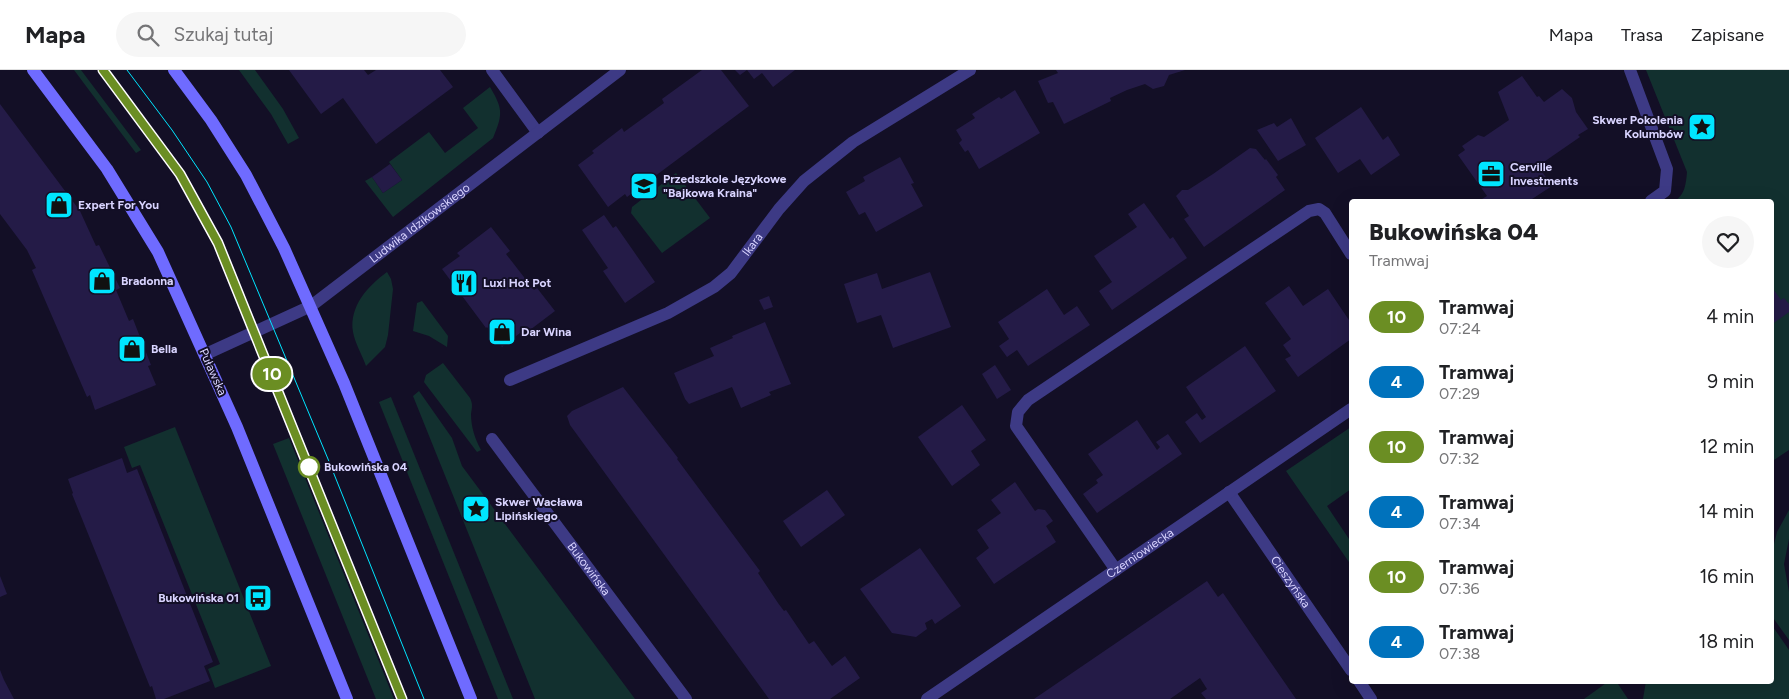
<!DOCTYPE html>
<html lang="pl">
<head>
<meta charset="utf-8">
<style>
  body { margin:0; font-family:Figtree,sans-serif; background:#f6f6f6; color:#202124; height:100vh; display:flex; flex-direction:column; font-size:19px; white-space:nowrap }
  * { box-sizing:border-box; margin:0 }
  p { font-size:16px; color:#757577 }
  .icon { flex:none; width:28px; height:28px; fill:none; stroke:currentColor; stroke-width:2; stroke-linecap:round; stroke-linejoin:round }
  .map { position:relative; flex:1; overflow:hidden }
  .panel { position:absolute; left:1349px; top:129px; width:425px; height:485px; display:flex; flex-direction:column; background:#fff; border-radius:5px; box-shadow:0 5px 20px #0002 }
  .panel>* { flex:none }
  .badge { padding:0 10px; border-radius:16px; font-size:18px; line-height:32px }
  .map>.badge { position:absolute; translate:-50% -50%; box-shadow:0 0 0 2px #fff }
  .round { display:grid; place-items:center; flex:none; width:52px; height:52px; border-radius:26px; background:#f6f6f6 }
  .head { display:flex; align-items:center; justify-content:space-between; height:85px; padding:0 20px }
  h1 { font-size:24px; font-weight:800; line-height:38px }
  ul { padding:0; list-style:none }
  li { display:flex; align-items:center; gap:15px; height:65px; padding:0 20px }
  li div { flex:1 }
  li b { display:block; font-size:19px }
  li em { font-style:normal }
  li .badge { min-width:55px; font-weight:700; text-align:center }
  header { display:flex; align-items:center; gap:30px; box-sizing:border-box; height:70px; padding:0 25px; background:#fff; border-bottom:1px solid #e0e0e0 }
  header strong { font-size:24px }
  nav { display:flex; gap:28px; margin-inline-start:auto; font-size:18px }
  .search { width:350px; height:45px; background:#f6f6f6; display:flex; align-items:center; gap:12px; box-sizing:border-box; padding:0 18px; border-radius:28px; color:#757577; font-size:19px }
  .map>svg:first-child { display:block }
  .green { fill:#12302f }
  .building { fill:#241b47 }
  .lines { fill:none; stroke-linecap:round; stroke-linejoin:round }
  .service { stroke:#3d3a85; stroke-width:12 }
  .minor { stroke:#3d3a85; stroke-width:12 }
  .tertiary { stroke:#3d3a85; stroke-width:12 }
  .secondary { stroke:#6f6bff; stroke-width:12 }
  .tram { stroke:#00e5ff; stroke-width:1 }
  .line-casing { stroke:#fff; stroke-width:11 }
  .line { stroke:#6b8e23; stroke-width:8 }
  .stop-dot { fill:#fff; stroke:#6b8e23; stroke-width:2.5 }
  .labels { text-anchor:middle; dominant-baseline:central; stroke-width:4; stroke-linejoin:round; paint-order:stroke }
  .poi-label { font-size:12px; font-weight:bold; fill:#d9d4ff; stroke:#130f26; text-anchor:start }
  .street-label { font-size:12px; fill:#d9d4ff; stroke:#130f26 }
  .stop-label { font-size:12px; font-weight:bold; fill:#d9d4ff; stroke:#130f26; text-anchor:start }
</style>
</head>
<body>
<header>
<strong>Mapa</strong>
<div class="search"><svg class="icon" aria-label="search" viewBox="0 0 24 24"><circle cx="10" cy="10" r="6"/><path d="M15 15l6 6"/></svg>Szukaj tutaj</div>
<nav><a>Mapa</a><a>Trasa</a><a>Zapisane</a></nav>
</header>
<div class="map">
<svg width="1789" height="629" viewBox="0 0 1789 629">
  <rect width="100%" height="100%" fill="#130f26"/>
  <!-- green -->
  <g class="green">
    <polygon points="74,0 81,0 141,80 136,83"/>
    <polygon points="239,0 255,0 283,39 299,68 288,74 271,44"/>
    <path d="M1646,0h143v380l-18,12v-261h-96c10,-7 11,-17 12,-29z"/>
    <path d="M490,17c13,22 13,27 3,51l-100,79 -28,-36 7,-4 11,16 19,-13 -13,-18 40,-30 16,21 33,-25 -15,-20z"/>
    <polygon points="676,103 710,148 662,183 631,143 632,137"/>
    <path d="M387,202l4,7 2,10 -5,46 -3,12 -19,19c-4,-11 -11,-23 -13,-34 -4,-26 15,-46 34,-60z"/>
    <polygon points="422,231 448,266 447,277 429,266 413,261 417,233"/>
    <path d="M443,293l27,35c3,6 2,10 1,16 0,13 4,25 10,36l-4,2 -53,-70 2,-7z"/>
    <polygon points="419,321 452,368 462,396 635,629 535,629 413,326"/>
    <polygon points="391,327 513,629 498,629 379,332"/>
    <polygon points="175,357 271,596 215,618 208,599 220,594 140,395 132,398 124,377"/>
    <polygon points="1351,357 1351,419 1327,436 1351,472 1351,495 1286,401"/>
    <polygon points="289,368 394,629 376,629 273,374"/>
    <polygon points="1789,440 1789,469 1784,494 1789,522 1789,570 1771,545 1772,482 1777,462"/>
    <polygon points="1771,554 1789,580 1789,629 1643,629 1646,611 1771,611"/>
    <polygon points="1609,611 1616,611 1628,629 1584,629"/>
  </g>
  <!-- building -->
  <g class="building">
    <polygon points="289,0 364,0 368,5 376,0 440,0 453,17 376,74 343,28 321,44"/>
    <polygon points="702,0 721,0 749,36 627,127 625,124 608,137 578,95 594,83 592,81 622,58 624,62 664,33 662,29"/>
    <polygon points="735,0 795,0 773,17 762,3 754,9 747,0 740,5"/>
    <polygon points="1056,0 1185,0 1169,5 1164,16 1153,19 1145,14 1127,20 1110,28 1111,31 1064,54 1053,32 1048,33 1038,11 1058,3"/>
    <polygon points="1522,6 1537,27 1539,26 1544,32 1562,19 1572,28 1576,42 1588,59 1578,65 1580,67 1538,96 1552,116 1529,131 1484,131 1482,129 1487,126 1458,85 1465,80 1462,76 1478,65 1484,67 1509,50 1498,22"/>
    <polygon points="1015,20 1040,63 979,99 968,80 965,82 959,73 962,70 956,60 975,48 972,44 999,27 1001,29"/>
    <polygon points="0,34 80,141 96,176 99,175 120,218 116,220 129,251 133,249 151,295 148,296 156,315 95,340 90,325 87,327 32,200 36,198 27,180 0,144"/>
    <polygon points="1361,37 1383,70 1388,66 1400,85 1371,105 1360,89 1338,103 1315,68"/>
    <polygon points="1291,48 1306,75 1278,91 1257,60 1274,53 1277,57"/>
    <polygon points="1250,78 1256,79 1265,90 1266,89 1278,105 1276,107 1285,120 1204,177 1184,149 1189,146 1176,126 1182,120 1188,120 1213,104"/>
    <polygon points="900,87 914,113 911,114 923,136 876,162 865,142 859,145 846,122 865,111 863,107"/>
    <polygon points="390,94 402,110 383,123 372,107"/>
    <polygon points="1144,133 1170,169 1173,167 1187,188 1112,240 1099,221 1112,212 1094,186 1137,157 1128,144"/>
    <polygon points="604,145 613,158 616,156 655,212 625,233 603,201 608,198 582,160"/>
    <polygon points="491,157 510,181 506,184 534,220 537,218 555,241 522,266 520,263 502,277 487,257 486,258 442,199 460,186 457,183"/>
    <polygon points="930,202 951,257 893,278 881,245 857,253 844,214 877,203 882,219"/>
    <polygon points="1289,216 1303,236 1328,219 1351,253 1351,269 1298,307 1285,289 1291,286 1283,275 1291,269 1265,233"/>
    <polygon points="1771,216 1781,230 1784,228 1789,234 1789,242 1771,255"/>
    <polygon points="1047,219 1064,245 1077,236 1090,255 1028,296 1017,280 1007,287 999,276 1009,269 998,252"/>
    <polygon points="769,226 773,237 764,240 759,230"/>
    <polygon points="765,252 791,314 769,322 771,325 741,338 732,317 689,334 685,329 674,303 714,286 710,278 733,268 732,266"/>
    <polygon points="1245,276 1276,321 1200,373 1185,352 1197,343 1202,350 1206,347 1186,317"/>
    <polygon points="995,295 1011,320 997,329 982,304"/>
    <polygon points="623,317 678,388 677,389 760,501 758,503 778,533 784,541 786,540 809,574 814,571 832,596 845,586 860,608 830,629 769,629 570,355 567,346 572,341"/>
    <polygon points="962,335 986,370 971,381 980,395 952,416 918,367"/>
    <polygon points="1137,350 1157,380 1160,377 1156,372 1168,364 1182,384 1097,443 1083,424 1098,413 1096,410 1103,405 1088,384"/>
    <polygon points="122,388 127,403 137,399 213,592 204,596 210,611 164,629 156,629 152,616 150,617 72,424 73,423 68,409"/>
    <polygon points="1015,412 1035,441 1038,439 1045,440 1053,451 1046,456 1056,472 994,514 976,488 989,478 977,460 1001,443 991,430"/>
    <polygon points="827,420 845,445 801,477 783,451"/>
    <polygon points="920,478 961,536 935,554 932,549 925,553 927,559 916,567 892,563 860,519"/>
    <polygon points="0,506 7,524 0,527"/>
    <polygon points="1207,511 1218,527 1223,523 1296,629 1206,629 1201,623 1207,619 1200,608 1170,629 1034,629"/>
    <polygon points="0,600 4,610 14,629 0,629"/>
  </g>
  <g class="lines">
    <!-- service -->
    <polyline class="service" points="1116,500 1016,356 1018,342 1028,330 1309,141 1319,139 1325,143 1351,184"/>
    <!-- minor -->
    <g class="minor">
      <polyline points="492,0 538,63"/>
      <polyline points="1630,0 1667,99 1665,121 1651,131"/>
      <path id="s1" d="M510,310l158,-67 46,-26 17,-14 48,-64 25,-28 49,-39 117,-72"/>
      <path id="s2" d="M492,369l194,260"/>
      <path id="s3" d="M1229,422l122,178"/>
      <polyline points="1359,611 1371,629"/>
      <path id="s4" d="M927,629l424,-290"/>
    </g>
    <!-- tertiary -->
    <path class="tertiary" id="s5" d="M206,284l105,-48 309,-236"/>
    <!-- secondary -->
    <g class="secondary">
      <polyline points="33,0 107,99 158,182 237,357 347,629"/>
      <polyline points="174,0 211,50 246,105 284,178 344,313 471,629"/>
    </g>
    <!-- tram -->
    <g class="tram">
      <polyline points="103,0 180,104 218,173 402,629"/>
      <polyline points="127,0 172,60 207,112 231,157 328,389 424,629"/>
    </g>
  </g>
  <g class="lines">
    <defs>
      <polyline id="line" points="103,0 180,104 218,173 402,629"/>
    </defs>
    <!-- line casing -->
    <use href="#line" class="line-casing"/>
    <!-- line -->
    <use href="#line" class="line"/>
  </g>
  <!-- icons -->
  <defs>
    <symbol id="sight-square" viewBox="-11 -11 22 22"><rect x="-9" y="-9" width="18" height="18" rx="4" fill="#00e5ff" stroke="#130f26"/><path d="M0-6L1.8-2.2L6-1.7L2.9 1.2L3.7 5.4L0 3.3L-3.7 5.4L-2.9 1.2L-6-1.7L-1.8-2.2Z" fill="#111"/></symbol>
    <symbol id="office-square" viewBox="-11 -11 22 22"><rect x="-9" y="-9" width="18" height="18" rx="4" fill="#00e5ff" stroke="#130f26"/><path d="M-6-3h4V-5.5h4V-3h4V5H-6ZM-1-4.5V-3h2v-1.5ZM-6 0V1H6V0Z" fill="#111"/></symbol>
    <symbol id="school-square" viewBox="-11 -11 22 22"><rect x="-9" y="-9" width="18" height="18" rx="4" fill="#00e5ff" stroke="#130f26"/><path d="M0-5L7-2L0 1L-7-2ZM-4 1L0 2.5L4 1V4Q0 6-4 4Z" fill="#111"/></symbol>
    <symbol id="shop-square" viewBox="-11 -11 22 22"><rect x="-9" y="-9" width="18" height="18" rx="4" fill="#00e5ff" stroke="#130f26"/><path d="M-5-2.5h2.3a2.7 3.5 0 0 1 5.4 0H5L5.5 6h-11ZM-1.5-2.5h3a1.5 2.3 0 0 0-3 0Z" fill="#111"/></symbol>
    <symbol id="restaurant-square" viewBox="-11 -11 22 22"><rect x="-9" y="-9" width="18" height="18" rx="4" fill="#00e5ff" stroke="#130f26"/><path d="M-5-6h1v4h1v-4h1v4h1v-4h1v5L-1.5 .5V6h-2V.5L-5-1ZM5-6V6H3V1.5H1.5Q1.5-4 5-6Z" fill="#111"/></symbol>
    <symbol id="bus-square" viewBox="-11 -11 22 22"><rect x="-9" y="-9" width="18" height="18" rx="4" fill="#00e5ff" stroke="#130f26"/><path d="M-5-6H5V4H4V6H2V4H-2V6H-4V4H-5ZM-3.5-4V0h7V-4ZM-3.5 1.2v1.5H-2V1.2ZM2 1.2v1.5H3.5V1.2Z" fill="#111"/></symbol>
  </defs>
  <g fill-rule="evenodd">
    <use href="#sight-square" x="1686" y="41" width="32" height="32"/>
    <use href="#office-square" x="1475" y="88" width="32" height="32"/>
    <use href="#school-square" x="628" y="100" width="32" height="32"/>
    <use href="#shop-square" x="43" y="119" width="32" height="32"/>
    <use href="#shop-square" x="86" y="195" width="32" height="32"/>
    <use href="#restaurant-square" x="448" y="197" width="32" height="32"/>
    <use href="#shop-square" x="486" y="246" width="32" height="32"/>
    <use href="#shop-square" x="116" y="263" width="32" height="32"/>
    <use href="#sight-square" x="460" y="423" width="32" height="32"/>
    <use href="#bus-square" x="242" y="512" width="32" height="32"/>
  </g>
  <!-- markers -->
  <circle class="stop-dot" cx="309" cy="397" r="10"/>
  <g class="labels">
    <!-- poi labels -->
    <g class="poi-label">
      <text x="1683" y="50" text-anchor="end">Skwer Pokolenia<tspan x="1683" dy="14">Kolumbów</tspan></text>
      <text x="1510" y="97">Cerville<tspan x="1510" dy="14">Investments</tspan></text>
      <text x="663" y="109">Przedszkole Językowe<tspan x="663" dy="14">"Bajkowa Kraina"</tspan></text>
      <text x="78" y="135">Expert For You</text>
      <text x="121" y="211">Bradonna</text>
      <text x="483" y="213">Luxi Hot Pot</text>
      <text x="521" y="262">Dar Wina</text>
      <text x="151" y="279">Bella</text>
      <text x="495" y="432">Skwer Wacława<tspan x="495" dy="14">Lipińskiego</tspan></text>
      <text x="239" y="528" text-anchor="end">Bukowińska 01</text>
    </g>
    <!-- street labels -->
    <g class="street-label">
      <text stroke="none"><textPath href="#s5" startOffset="252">Ludwika Idzikowskiego</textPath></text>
      <text stroke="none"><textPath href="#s1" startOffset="282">Ikara</textPath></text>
      <text transform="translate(213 302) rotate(66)">Puławska</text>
      <text stroke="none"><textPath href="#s4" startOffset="258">Czerniowiecka</textPath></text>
      <text stroke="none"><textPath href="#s2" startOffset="162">Bukowińska</textPath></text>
      <text stroke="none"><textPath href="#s3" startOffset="109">Cieszyńska</textPath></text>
    </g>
    <!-- stop labels -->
    <g class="stop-label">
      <text x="324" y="397">Bukowińska 04</text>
    </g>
  </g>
</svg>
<b class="badge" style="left:272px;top:304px;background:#6b8e23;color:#fff">10</b>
<section class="panel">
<div class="head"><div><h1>Bukowińska 04</h1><p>Tramwaj</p></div><a class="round"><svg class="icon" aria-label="heart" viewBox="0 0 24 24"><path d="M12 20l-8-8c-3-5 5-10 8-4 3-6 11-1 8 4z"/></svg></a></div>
<ul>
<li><span class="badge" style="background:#6b8e23;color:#fff">10</span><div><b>Tramwaj</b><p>07:24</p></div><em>4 min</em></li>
<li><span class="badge" style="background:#0072bc;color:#fff">4</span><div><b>Tramwaj</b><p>07:29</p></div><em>9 min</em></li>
<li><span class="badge" style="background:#6b8e23;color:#fff">10</span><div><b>Tramwaj</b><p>07:32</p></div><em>12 min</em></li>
<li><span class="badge" style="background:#0072bc;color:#fff">4</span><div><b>Tramwaj</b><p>07:34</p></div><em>14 min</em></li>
<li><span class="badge" style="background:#6b8e23;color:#fff">10</span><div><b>Tramwaj</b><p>07:36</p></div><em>16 min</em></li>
<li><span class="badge" style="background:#0072bc;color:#fff">4</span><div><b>Tramwaj</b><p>07:38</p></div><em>18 min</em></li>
</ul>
</section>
</div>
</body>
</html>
